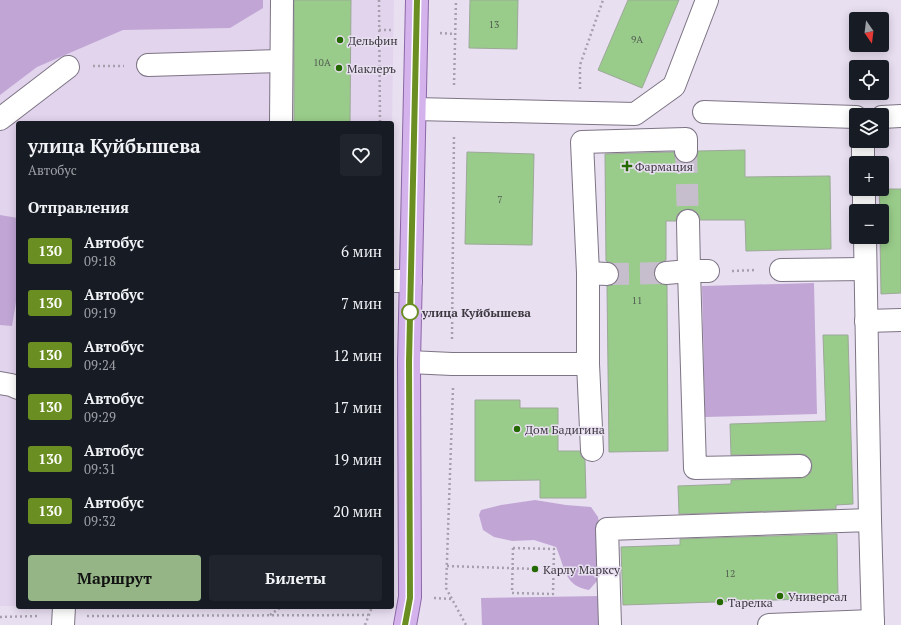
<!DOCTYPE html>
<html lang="ru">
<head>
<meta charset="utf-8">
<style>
  body { margin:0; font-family:"PT Serif",serif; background:#20242c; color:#f1f3f6; height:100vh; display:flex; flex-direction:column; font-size:15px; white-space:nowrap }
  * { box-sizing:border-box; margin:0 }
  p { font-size:13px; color:#9ea1a6 }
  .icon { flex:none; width:22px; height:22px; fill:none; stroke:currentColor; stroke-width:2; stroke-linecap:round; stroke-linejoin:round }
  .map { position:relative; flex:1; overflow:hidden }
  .side { position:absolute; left:16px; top:121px; width:378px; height:488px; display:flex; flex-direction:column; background:#171b24; border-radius:4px; box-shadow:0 2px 10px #0003 }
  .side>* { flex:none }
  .badge { padding:0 8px; border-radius:3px; font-size:14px; line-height:26px }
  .needle { width:26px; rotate:166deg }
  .fabs { position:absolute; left:849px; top:12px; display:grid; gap:8px }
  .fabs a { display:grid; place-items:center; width:40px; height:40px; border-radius:4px; background:#171b24; box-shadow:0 2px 10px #0003; font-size:20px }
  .map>.badge { position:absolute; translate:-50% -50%; box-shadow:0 0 0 2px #fff }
  h2 { padding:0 12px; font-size:15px; line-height:36px }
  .round { display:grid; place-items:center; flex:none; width:42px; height:42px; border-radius:4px; background:#20242c }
  .head { display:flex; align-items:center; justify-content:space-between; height:68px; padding:0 12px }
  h1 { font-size:19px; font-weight:800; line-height:30px }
  .button { display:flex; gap:8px; margin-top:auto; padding:8px 12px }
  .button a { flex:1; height:46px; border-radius:4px; background:#95b587; color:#111; font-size:16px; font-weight:800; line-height:46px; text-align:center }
  .button a+a { background:#20242c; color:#f1f3f6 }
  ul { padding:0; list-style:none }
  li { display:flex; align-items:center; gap:12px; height:52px; padding:0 12px }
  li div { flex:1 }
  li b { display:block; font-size:15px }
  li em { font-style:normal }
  li .badge { min-width:44px; font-weight:700; text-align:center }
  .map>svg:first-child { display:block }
  .built { fill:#e2d4ed }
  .green { fill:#c1a6d5 }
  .building { fill:#99cc8a; stroke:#9ca898 }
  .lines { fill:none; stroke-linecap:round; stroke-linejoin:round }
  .minor-tunnel { stroke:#c6becd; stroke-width:22; stroke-dasharray:22 11; stroke-linecap:butt }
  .minor-casing { stroke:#7d7484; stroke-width:24 }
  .major-casing { stroke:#8d67a7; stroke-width:24 }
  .path { stroke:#a69fad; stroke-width:2.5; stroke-dasharray:2 3; stroke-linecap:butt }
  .minor { stroke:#fff; stroke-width:22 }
  .major { stroke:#d4b3ec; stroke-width:22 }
  .line-casing { stroke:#fff; stroke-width:9 }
  .line { stroke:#6b8e23; stroke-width:6 }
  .poi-dot { fill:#246900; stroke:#e8dff1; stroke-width:1.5 }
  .stop-dot { fill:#fff; stroke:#6b8e23; stroke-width:2 }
  .labels { text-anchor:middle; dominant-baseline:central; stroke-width:3; stroke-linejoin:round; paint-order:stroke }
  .number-label { font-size:10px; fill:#535d52 }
  .poi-label { font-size:12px; fill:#3c383f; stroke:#e8dff1; text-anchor:start }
  .stop-label { font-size:12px; font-weight:bold; fill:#3c383f; stroke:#e8dff1; text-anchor:start }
</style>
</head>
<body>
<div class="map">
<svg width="901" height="625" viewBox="0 0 901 625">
  <rect width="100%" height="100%" fill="#e8dff1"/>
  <!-- built -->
  <polygon class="built" points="0,0 394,0 392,123 18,123 18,606 0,606"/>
  <!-- green -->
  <g class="green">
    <polygon points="0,0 263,0 263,8 230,28 123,30 37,67 0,95"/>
    <polygon points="0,215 18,218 18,290 12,326 0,325"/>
    <polygon points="814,283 817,414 705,417 702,286"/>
    <path d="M535,500l31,5 25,2 7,10 3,18 2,35 -6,11 -8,9c-25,-4 -24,-23 -33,-43l-22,-7 -22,1 -18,-4 -11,-7 -4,-15 2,-5 20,-5z"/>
    <polygon points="601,596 601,625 482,625 481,598"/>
  </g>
  <!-- building -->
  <g class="building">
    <polygon points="294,0 351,0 350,123 294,123"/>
    <polygon points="470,0 518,0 517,49 469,48"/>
    <polygon points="628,0 679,0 642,88 598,70"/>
    <polygon points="745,150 745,177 830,176 831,249 746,251 745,220 700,220 699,215 694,210 688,209 681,211 677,215 676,221 666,221 666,260 659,263 655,267 654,274 656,280 660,284 667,285 668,451 609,452 607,286 613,285 617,281 619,274 618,268 614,264 606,261 605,154 674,152 675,158 679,162 686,163 692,162 697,158 698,151"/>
    <polygon points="467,152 534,154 532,245 465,244"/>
    <polygon points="879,189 901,189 901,293 881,294 880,237 882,237 882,211 880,211"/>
    <polygon points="823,335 848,335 853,504 836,505 836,509 679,514 678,486 731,484 731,480 800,478 806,477 811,472 812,466 811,460 806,455 800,454 731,455 730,424 826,421"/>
    <polygon points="475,400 520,400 520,408 558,408 558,451 580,451 581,456 585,460 586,498 540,498 540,480 475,481"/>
    <polygon points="837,534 838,598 623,605 621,547 680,545 680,539"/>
  </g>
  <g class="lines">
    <!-- minor-tunnel -->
    <g class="minor-tunnel">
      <polyline points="686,151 688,221"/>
      <polyline points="607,274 666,273"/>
    </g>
    <defs>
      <g id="minor">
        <polyline points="148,65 281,61"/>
        <polyline points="415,109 635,114 674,86 707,0"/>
        <polyline points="704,112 856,117"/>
        <polyline points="882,117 901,116"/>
        <polyline points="0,119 68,67"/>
        <polyline points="281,123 282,0"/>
        <polyline points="863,141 863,163"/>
        <polyline points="864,189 864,211"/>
        <polyline points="865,237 870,520"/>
        <polyline points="781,270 865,269"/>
        <polyline points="708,271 689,271 695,468 800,466"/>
        <polyline points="588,273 582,142 686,139 686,151"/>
        <polyline points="666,273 689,271 688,221"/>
        <polyline points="392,281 411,281"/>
        <polyline points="866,321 901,320"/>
        <polyline points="409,362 452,364 588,364 588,273 607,274"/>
        <polyline points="588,364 592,450"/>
        <polyline points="0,383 11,385 18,388"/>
        <polyline points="63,625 64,607"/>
        <polyline points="610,625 607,529 870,520 873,625"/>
        <polyline points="769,625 873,621"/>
      </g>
      <polyline id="major" points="405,625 410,597 409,362 417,0"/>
    </defs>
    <!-- minor casing -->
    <use href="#minor" class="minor-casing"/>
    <!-- major casing -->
    <use href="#major" class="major-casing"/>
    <!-- path -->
    <g class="path">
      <polyline points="379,0 380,123"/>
      <polyline points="379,30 393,30"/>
      <polyline points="440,33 455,34"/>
      <polyline points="93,66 124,66"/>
      <polyline points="454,85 456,0"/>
      <polyline points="580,89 580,65 603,0"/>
      <polyline points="732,271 757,270"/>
      <polyline points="452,339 454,134"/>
      <polyline points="453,388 446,588 466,625"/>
      <polygon points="513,548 554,549 553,594 512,593"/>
      <polyline points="447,566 535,569"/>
      <polyline points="434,598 452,599"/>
      <polyline points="270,615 281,607"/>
      <polyline points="87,616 368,615"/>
      <polyline points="0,617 40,616"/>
      <polyline points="365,625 372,607"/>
    </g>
    <!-- minor -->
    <use href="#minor" class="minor"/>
    <!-- major -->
    <use href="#major" class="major"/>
  </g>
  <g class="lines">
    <defs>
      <polyline id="line" points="405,625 410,598 409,362 417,0"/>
    </defs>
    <!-- line casing -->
    <use href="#line" class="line-casing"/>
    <!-- line -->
    <use href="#line" class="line"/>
  </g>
  <!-- markers -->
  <g class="poi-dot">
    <circle cx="340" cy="40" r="4"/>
    <circle cx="339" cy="68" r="4"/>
    <path d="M625 160h4v4h4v4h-4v4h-4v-4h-4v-4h4z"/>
    <circle cx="517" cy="429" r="4"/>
    <circle cx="535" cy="569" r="4"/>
    <circle cx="780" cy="596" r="4"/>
    <circle cx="720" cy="602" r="4"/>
  </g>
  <circle class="stop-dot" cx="410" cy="312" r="8"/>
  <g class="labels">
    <!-- number labels -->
    <g class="number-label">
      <text x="494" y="24">13</text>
      <text x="637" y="39">9А</text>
      <text x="322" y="62">10А</text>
      <text x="500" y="199">7</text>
      <text x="637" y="300">11</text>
      <text x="730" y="573">12</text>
    </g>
    <!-- poi labels -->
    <g class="poi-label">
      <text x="348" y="40">Дельфин</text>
      <text x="347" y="68">Маклеръ</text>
      <text x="635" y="166">Фармация</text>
      <text x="525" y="429">Дом Бадигина</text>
      <text x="543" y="569">Карлу Марксу</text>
      <text x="788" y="596">Универсал</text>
      <text x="728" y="602">Тарелка</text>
    </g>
    <!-- stop labels -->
    <g class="stop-label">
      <text x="422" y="312">улица Куйбышева</text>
    </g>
  </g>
</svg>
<div class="fabs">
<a><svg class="needle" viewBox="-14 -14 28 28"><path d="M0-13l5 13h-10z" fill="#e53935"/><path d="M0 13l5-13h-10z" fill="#9ea1a6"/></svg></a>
<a><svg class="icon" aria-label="locate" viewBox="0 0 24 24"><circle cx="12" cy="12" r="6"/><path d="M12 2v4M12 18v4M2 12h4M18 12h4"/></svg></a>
<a><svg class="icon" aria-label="layers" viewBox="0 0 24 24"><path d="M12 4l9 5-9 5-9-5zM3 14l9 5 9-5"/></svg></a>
<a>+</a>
<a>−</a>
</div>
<section class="side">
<div class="head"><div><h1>улица Куйбышева</h1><p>Автобус</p></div><a class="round"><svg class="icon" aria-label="heart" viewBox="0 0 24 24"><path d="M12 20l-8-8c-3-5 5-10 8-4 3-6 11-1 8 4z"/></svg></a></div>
<h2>Отправления</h2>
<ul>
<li><span class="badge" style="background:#6b8e23;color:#fff">130</span><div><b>Автобус</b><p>09:18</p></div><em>6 мин</em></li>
<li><span class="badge" style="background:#6b8e23;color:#fff">130</span><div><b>Автобус</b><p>09:19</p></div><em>7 мин</em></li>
<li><span class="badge" style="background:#6b8e23;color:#fff">130</span><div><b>Автобус</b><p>09:24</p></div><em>12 мин</em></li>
<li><span class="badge" style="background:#6b8e23;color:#fff">130</span><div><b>Автобус</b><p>09:29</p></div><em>17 мин</em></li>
<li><span class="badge" style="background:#6b8e23;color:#fff">130</span><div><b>Автобус</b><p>09:31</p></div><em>19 мин</em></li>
<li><span class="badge" style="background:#6b8e23;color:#fff">130</span><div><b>Автобус</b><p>09:32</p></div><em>20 мин</em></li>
</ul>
<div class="button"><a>Маршрут</a><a>Билеты</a></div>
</section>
</div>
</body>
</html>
